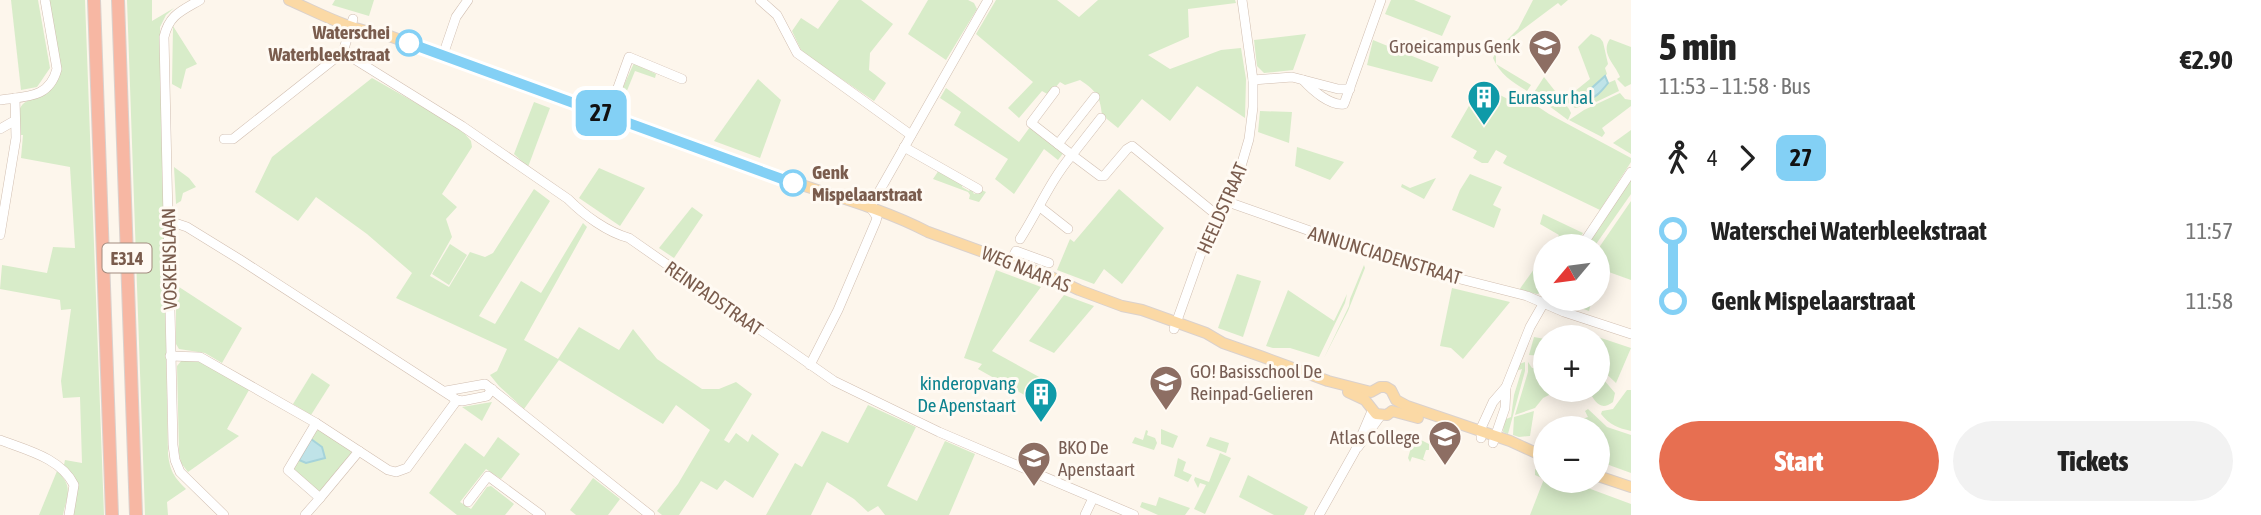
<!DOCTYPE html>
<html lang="en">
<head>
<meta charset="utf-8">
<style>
  body { margin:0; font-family:"Asap Condensed",sans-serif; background:#f2f2f2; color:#222; height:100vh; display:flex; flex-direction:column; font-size:26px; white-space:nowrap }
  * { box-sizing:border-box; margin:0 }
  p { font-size:23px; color:#767676 }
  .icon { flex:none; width:38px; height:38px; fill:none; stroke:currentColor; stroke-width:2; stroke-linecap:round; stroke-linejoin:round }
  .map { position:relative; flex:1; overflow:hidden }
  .details { display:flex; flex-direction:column; background:#fff; width:630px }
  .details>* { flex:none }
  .badge { padding:0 14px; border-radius:10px; font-size:24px; line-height:46px }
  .needle { width:46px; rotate:241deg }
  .controls { position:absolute; left:1533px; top:234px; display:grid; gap:14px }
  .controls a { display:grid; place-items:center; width:77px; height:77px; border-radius:50%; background:#fff; box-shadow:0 4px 18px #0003; font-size:35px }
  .map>.badge { position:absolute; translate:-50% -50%; box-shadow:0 0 0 4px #fff }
  .legs { display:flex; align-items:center; gap:10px; height:77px; padding:0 28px; font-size:23px }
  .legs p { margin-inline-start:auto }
  .overview { display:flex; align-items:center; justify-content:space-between; height:119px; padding:0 28px }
  h1 { font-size:38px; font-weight:800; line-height:52px }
  .primary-button { display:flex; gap:14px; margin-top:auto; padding:14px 28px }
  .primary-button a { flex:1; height:80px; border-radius:42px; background:#e76f51; color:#fff; font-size:28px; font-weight:800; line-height:80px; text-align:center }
  .primary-button a+a { background:#f2f2f2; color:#222 }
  ul { padding:0 28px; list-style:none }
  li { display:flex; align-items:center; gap:24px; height:70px; font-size:26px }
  li i { display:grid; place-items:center; width:10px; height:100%; margin:0 9px; background:currentColor }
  li i::after { content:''; width:18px; height:18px; margin:-9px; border:5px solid; border-radius:50%; background:#fff }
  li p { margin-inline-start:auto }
  li:first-child i { background:linear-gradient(#0000 50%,currentColor 0) }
  li:last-child i { background:linear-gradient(currentColor 50%,#0000 0) }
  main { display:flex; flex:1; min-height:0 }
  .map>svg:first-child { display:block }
  .green { fill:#d8ecc9 }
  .water { fill:#bfe3e8; stroke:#a5d3da; stroke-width:2 }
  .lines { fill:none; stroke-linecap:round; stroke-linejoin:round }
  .minor-casing { stroke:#d1beb0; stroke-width:10 }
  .major-casing { stroke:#dad1cd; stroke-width:12 }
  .highway-casing { stroke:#dad1cd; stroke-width:14 }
  .minor { stroke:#fff; stroke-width:9 }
  .major { stroke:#fbd9a5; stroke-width:10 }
  .highway { stroke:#f7b7a3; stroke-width:12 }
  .line-1-casing { stroke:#fff; stroke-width:16 }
  .line-1 { stroke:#83d0f5; stroke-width:10 }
  .stop-1-dot { fill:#fff; stroke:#83d0f5; stroke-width:3.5 }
  .labels { text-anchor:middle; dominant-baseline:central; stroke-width:6; stroke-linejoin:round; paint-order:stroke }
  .shield { fill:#fffaf3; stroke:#a28b7f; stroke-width:2 }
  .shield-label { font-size:18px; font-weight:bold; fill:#7a5c4d }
  .stop-label { font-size:19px; font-weight:bold; fill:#7a5c4d; stroke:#fffaf3; text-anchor:end }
  .education-label { font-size:19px; fill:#785e54; stroke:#fffaf3; text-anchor:end }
  .culture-label { font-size:19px; fill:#0d838f; stroke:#fffaf3; text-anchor:start }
  .street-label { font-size:19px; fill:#7a5c4d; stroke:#fffaf3 }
</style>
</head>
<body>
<main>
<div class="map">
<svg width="1631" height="515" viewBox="0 0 1631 515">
  <rect width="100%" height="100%" fill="#fdf6ec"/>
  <!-- green -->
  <g class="green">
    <polygon points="11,0 38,0 50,68 37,87 21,90"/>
    <path d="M49,0h36l19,515h-31c3,-20 7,-35 -9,-50l1,-5 17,3 -2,-66 -17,1 -2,-17 10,-72 -10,1 -1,-10 -60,-11 2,-24 45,8 6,-26 22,1 -5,-81 -49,-9 2,-23h-2c-1,-7 -3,-16 -2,-23 3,-18 28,-9 39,-34z"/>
    <path d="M127,0h25v21l22,-13 -8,7 -6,12 8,427c2,17 6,23 18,35l-19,13 1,13h-23z"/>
    <polygon points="335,0 374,0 369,16 332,5"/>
    <polygon points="839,0 861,0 893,24 870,53 869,70 886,83 874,101 802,52 792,31 801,18 818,29"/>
    <polygon points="928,0 968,0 974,3 977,9 946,60 908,34"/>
    <path d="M996,0h61l22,17 19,-17h137l1,3 -48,6 1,28 -41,18 22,14 51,-19 20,-2 5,31 -1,39 -48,-32 -27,35 -28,-22 -24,29 -16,-13c-2,-20 -6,-24 -22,-35l-15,5 -5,-3 -11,13 -7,-4 -23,27 -11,-10 25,-26 -57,-48z"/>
    <polygon points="1391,0 1414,0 1451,16 1442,36 1385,14"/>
    <path d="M1533,0h35l-7,6 -3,-3 -44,33 -18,17v11l35,21 -4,6c-14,-9 -27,-16 -34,-33l4,-8 21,-21z"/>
    <polygon points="173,26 197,64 186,69 181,89 172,84"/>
    <polygon points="1306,34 1293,70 1264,73 1257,66 1254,40"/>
    <polygon points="1591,34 1600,38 1603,42 1608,64 1605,68 1607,74 1584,95 1600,93 1608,83 1615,80 1619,91 1592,104 1575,108 1564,100 1590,79 1578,47"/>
    <path d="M1610,39l21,8v37l-6,3 -8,-8 3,-2c-5,-13 -20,-24 -10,-38z"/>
    <polygon points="1373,40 1439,67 1432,82 1367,65"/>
    <polygon points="634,63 656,74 655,78 635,71 624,98 619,96"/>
    <polygon points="1544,77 1569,109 1571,113 1568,120 1533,94"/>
    <polygon points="372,78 460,128 471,141 472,147 442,194 457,207 446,219 452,237 430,276 449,287 470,252 485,257 493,253 534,189 550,201 479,316 495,324 521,281 541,293 583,223 587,227 524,340 558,359 579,327 619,350 633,329 657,359 702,389 719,389 736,382 752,394 724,440 729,443 736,433 748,442 752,434 779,454 753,498 725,480 717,490 701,481 679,515 662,515 657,511 678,484 710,430 676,405 663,424 559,360 524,409 499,386 490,375 497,371 507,349 396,298 412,273 367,234 316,197 298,221 255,192 272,157"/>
    <polygon points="758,79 781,100 760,158 714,141"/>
    <polygon points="1481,85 1521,106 1531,107 1534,104 1549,114 1631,158 1631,162 1600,210 1506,165 1503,163 1507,156 1496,150 1488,163 1482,163 1473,158 1477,151 1451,137"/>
    <polygon points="946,88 1019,142 1030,127 1064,152 1058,160 1044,149 1014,194 995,179 1008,159 954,125 961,112 940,98"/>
    <polygon points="1620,93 1625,99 1631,100 1631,106 1602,128 1605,133 1602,137 1569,120 1584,110"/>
    <polygon points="534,102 550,108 528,167 514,154"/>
    <polygon points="1260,111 1292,112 1289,143 1258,132"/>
    <polygon points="1631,130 1631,154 1613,143"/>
    <polygon points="1297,147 1344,162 1330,180 1295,166"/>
    <polygon points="174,167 189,178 196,187 183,193 181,201 176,204"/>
    <polygon points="599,168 645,188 620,226 579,198"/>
    <polygon points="939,170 963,184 962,187 969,191 971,188 975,190 973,193 975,194 979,189 986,192 979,202 969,199 970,195 968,192 933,179"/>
    <polygon points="1470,174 1502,187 1493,205 1501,209 1494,228 1452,210 1460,190"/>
    <polygon points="1436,178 1424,199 1401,187 1402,184 1410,188"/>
    <polygon points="1631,179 1631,194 1594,247 1586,247"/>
    <polygon points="1119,189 1164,228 1122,284 1104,269 1094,284 1057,270 1070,239 1074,242"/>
    <polygon points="1631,201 1631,280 1606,271 1603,276 1598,274 1598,249"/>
    <polygon points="692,207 703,215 674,258 659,248"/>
    <polygon points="1543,214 1583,233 1574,247 1551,247 1559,235 1540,224"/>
    <polygon points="450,244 467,255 449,285 432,274"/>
    <polygon points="1545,254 1544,292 1537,294 1519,290"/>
    <polygon points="1364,265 1365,268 1348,311 1324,358 1349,306 1350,299"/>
    <polygon points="996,270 1041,287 992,351 1041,378 1040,382 1044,390 1035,401 978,369 982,364 964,358"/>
    <polygon points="1237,274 1261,281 1243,337 1218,328"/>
    <polygon points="176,285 242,328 222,363 205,353 179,349 176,344"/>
    <polygon points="1452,288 1510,302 1463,359 1451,348 1440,346"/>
    <polygon points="1288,290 1334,321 1347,294 1345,303 1319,357 1290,348 1273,348 1266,346"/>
    <polygon points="1064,295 1094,306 1054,353 1029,341"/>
    <polygon points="1562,299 1592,299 1589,311 1570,304 1568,309 1558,306"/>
    <polygon points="1534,337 1545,339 1545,356 1529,355"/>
    <polygon points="1598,337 1631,348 1616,383 1598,366 1598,350 1601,351 1603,346 1598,344"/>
    <polygon points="182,360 200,360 249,390 227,429 239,436 188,472 181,463 179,453 177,366"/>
    <polygon points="1525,362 1525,371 1508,434 1503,432 1504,420 1511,417 1514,395 1522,369 1516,371 1519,364"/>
    <polygon points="1528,362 1532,368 1545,369 1545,390 1550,390 1549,395 1543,398 1535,408 1515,415 1528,372"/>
    <polygon points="312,373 330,385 311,415 293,404"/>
    <path d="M1598,373l17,20 -2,9c-13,10 -18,-1 -25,-12h10z"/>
    <path d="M1627,390h4v41c-13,-3 -21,-6 -30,-17l1,-3 11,-2z"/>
    <polygon points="492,402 482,421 462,407"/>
    <polygon points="868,405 916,427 887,486 917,501 945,441 975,454 949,515 885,515 878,506 868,512 854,499 827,482 811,515 766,515 795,463 802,467 822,431 848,443"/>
    <polygon points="1588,409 1607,427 1631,435 1631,473 1598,461 1598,429 1553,429 1588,417 1585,411"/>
    <polygon points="1534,411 1530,436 1519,437 1513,435 1514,417"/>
    <polygon points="1161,429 1178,436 1173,448 1161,444"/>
    <polygon points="319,430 350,450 352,455 319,493 294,471 293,467 314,431"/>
    <polygon points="1146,430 1148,431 1147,435 1155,438 1157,443 1154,450 1132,443 1135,437 1143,440"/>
    <polygon points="498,437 520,454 501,479 486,469 460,502 471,509 487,487 491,486 514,504 505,515 457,515 429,493 465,443 484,457"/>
    <polygon points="1210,437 1229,443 1226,453 1206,446"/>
    <polygon points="1419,439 1429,444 1429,450 1426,450 1423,459 1426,461 1412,457 1410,462 1408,458 1412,444"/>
    <polygon points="1220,453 1231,458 1205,514 1194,509 1206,485 1200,483 1198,488 1194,480 1195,477 1209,482"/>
    <polygon points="1178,458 1186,462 1183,471 1192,475 1188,482 1174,476"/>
    <polygon points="1535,469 1545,472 1545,481 1569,481 1631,504 1631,515 1530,515 1544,479 1535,475"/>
    <path d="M57,471c17,16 10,24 6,44h-24z"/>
    <polygon points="1248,475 1308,507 1304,515 1274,515 1239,497"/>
    <polygon points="593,478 620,499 608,515 576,515 570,510"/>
    <polygon points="1159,497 1190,508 1185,515 1158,515 1140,507 1142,502 1156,506"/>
  </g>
  <!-- water -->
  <g class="water">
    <path d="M1605,76l3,7c-7,9 -13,16 -25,18l-1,-3 2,-3z"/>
    <polygon points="311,439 322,447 325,458 306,463 299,460"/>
  </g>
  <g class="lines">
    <defs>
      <g id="minor">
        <path d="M200,0c-19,11 -31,15 -36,37l9,408 2,15 5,12 44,43"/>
        <polyline points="760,0 777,15 797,53 911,135"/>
        <path d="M343,52l119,74 106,73c16,16 39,33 61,39l205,143 105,51 195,83"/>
        <polyline points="343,52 353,19"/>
        <polyline points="443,55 456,17 468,0"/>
        <polyline points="1253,80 1292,77 1338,89 1350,89"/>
        <path d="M1303,80c9,10 27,26 41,24l37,-104"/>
        <path d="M0,100c26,-4 49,-1 57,-31l-12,-69"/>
        <polyline points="608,115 629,57 682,79"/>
        <polyline points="1101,118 1072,155 1100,176 1104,176 1127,149 1132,146 1218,216"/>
        <polyline points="0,129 14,121"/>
        <polyline points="224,139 233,139 343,52"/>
        <polyline points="1058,144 1095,97"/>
        <polyline points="904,147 978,189"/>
        <polyline points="1228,202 1409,266 1527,296 1564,312 1631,334"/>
        <polyline points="1040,207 1068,229"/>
        <polyline points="169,221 187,227 239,259 457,400 462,401 487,396 492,389"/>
        <polyline points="0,235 16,138 15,98"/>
        <path d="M1020,239c18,-28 30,-58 52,-84l-41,-32 24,-32"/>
        <polyline points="1581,247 1631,172"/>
        <polyline points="1010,262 1016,251 1049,263"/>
        <polyline points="1174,329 1205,242 1228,202 1237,180 1249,139 1253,107 1253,80 1242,0"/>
        <polyline points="170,356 200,357 316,423 388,470 396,472 407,468 457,400"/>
        <polyline points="810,365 838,310 876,221 877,217 870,207 872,204 988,0"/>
        <polyline points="446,391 485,384 650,515"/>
        <polyline points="1481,438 1482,426 1493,402 1506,387 1530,327 1546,299"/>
        <path d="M0,440c26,10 61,18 74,45l-5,30"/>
        <polyline points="1493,443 1505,408 1506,387"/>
        <polyline points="1358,447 1381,415"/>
        <polyline points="320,498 359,451"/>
        <polyline points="468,502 488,476 541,515"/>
        <polyline points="305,515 320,498 288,470 316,423"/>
        <polyline points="1085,515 1093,498"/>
        <polyline points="1319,515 1355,451 1372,411"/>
      </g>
      <g id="major">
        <path d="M289,0c30,13 62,31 95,34 126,47 253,92 379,138 55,20 113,33 165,60l121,44 30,14 43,16 20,4 64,23 17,10 40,14 65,24 43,11 9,-5h6l5,3 5,10 11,6 103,35 35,16"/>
        <polyline points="1348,392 1365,400 1376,414 1387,415 1392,411 1418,418"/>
        <polyline points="1598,476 1631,487"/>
      </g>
      <g id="highway">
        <polyline points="94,0 112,515"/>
        <polyline points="118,0 136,515"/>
      </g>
    </defs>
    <!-- minor casing -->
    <use href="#minor" class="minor-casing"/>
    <!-- major casing -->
    <use href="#major" class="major-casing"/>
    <!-- highway casing -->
    <use href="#highway" class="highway-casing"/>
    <!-- minor -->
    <use href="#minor" class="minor"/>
    <!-- major -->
    <use href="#major" class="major"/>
    <!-- highway -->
    <use href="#highway" class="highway"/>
  </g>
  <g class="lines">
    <defs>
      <polyline id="line-1" points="409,43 793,183"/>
    </defs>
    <!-- line-1 casing -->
    <use href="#line-1" class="line-1-casing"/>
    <!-- line-1 -->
    <use href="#line-1" class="line-1"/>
  </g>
  <!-- icons -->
  <defs>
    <symbol id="school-pin" viewBox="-11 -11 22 30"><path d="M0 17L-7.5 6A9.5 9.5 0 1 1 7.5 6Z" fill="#8d6e63" stroke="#fffaf3"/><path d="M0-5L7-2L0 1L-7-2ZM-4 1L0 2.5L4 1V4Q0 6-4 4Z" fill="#fff"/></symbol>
    <symbol id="building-pin" viewBox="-11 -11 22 30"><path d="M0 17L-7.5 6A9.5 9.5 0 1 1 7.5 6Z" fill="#0f9aa8" stroke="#fffaf3"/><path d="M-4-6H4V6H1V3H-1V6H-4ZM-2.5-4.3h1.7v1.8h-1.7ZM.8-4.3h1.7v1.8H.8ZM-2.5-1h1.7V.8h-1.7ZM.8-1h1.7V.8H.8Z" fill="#fff"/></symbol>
  </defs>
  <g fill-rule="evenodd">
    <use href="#school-pin" x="1526" y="27" width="38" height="52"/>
    <use href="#building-pin" x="1465" y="78" width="38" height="52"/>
    <use href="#school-pin" x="1147" y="363" width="38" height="52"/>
    <use href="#building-pin" x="1022" y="375" width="38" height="52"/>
    <use href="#school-pin" x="1426" y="418" width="38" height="52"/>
    <use href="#school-pin" x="1015" y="439" width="38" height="52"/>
  </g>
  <!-- markers -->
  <g class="stop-1-dot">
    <circle cx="409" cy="43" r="12"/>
    <circle cx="793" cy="183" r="12"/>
  </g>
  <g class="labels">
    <!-- shield labels -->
    <rect class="shield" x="102.5" y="243.5" width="49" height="29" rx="5"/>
    <g class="shield-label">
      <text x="127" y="258">E314</text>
    </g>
    <!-- stop labels -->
    <g class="stop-label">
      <text x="390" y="32">Waterschei<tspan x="390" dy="22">Waterbleekstraat</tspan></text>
      <text x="812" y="172" text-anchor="start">Genk<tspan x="812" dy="22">Mispelaarstraat</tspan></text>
    </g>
    <!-- education labels -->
    <g class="education-label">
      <text x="1520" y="46">Groeicampus Genk</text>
      <text x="1190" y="371" text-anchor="start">GO! Basisschool De<tspan x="1190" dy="22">Reinpad-Gelieren</tspan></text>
      <text x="1420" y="437">Atlas College</text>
      <text x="1058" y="447" text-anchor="start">BKO De<tspan x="1058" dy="22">Apenstaart</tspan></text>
    </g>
    <!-- culture labels -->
    <g class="culture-label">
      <text x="1508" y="97">Eurassur hal</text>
      <text x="1016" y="383" text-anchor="end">kinderopvang<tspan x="1016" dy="22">De Apenstaart</tspan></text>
    </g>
    <!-- street labels -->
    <g class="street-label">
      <text transform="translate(1222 208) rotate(-66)">HEELDSTRAAT</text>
      <text transform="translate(1385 255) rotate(17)">ANNUNCIADENSTRAAT</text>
      <text transform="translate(169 259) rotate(-91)">VOSKENSLAAN</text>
      <text transform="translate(1026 269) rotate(22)">WEG NAAR AS</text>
      <text transform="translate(714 298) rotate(35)">REINPADSTRAAT</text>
    </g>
  </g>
</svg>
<div class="controls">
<a><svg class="needle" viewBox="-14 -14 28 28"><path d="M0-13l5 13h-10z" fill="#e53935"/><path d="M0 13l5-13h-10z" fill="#767676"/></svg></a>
<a>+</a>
<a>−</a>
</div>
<b class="badge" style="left:601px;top:113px;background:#83d0f5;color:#111">27</b>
</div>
<section class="details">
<div class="overview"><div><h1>5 min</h1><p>11:53 – 11:58 · Bus</p></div><b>€2.90</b></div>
<div class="legs"><svg class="icon" aria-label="walk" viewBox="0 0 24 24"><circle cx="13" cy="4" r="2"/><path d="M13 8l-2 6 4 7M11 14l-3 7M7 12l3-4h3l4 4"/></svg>4<svg class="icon" aria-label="forward" viewBox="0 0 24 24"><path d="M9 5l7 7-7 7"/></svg><b class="badge" style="background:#83d0f5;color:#111">27</b></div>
<ul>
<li><i style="color:#83d0f5"></i><b>Waterschei Waterbleekstraat</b><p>11:57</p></li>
<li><i style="color:#83d0f5"></i><b>Genk Mispelaarstraat</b><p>11:58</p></li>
</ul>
<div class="primary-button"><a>Start</a><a>Tickets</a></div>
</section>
</main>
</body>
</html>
